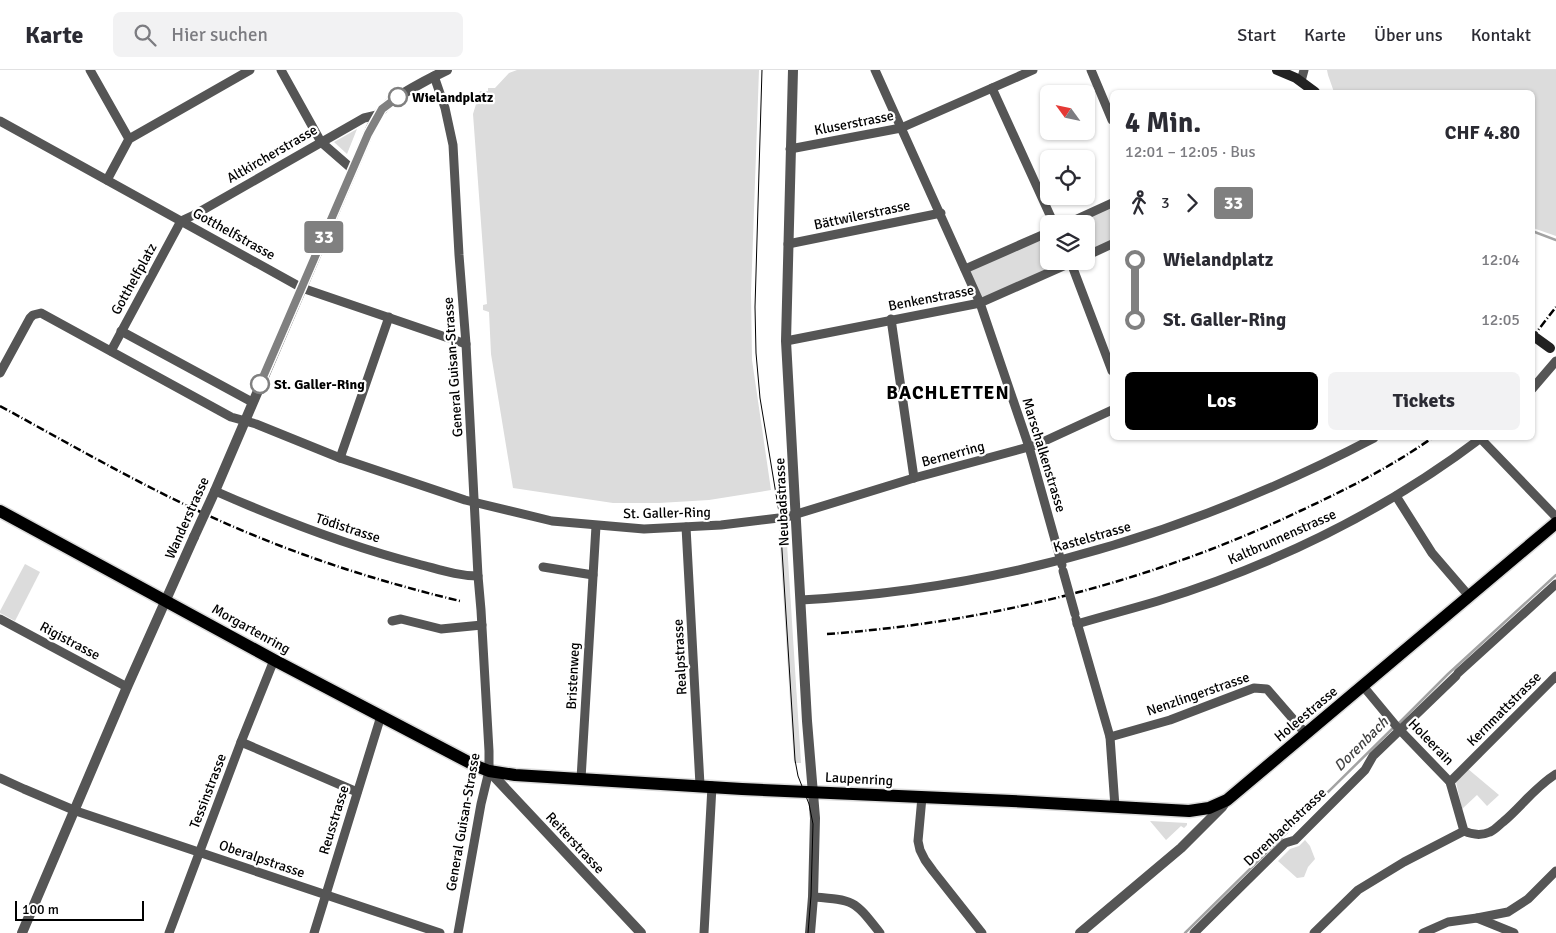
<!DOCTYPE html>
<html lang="de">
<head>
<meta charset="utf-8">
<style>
  body { margin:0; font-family:Signika,sans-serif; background:#f2f2f3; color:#2b2b33; height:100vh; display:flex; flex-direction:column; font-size:19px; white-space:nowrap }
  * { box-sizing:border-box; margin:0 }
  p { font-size:16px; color:#7c7c81 }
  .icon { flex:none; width:28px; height:28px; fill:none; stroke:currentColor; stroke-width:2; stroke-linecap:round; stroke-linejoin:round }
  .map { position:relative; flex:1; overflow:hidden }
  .panel { position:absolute; left:1110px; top:20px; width:425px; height:350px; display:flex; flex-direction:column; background:#fff; border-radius:8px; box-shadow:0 1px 4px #0004 }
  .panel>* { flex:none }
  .badge { padding:0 10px; border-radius:4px; font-size:18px; line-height:32px }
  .needle { width:32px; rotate:303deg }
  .tools { position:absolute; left:1040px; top:15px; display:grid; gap:10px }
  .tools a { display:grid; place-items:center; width:55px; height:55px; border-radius:8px; background:#fff; box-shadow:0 1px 4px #0004; font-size:25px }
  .scale { position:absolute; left:15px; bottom:12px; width:129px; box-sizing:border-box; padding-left:5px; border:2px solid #000; border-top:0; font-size:14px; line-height:18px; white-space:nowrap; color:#000; -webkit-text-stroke:4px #fff; paint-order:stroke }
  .map>.badge { position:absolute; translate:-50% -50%; box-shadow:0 0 0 2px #fff }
  .legs { display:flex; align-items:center; gap:8px; height:55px; padding:0 15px; font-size:16px }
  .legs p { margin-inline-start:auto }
  .head { display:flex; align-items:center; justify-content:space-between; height:85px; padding:0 15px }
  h1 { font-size:28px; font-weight:700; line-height:38px }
  .primary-button { display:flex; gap:10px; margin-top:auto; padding:10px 15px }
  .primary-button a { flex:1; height:58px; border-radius:8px; background:#000; color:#fff; font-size:20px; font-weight:700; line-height:58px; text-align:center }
  .primary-button a+a { background:#f2f2f3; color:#2b2b33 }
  ul { padding:0 15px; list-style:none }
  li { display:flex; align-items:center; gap:18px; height:60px; font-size:19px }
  li i { display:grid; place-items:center; width:8px; height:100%; margin:0 6px; background:currentColor }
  li i::after { content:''; width:12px; height:12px; margin:-6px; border:4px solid; border-radius:50%; background:#fff }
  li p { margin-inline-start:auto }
  li:first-child i { background:linear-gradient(#0000 50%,currentColor 0) }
  li:last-child i { background:linear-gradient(currentColor 50%,#0000 0) }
  header { display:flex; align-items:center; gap:30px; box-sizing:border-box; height:70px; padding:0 25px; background:#fff; border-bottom:1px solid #e1e1e2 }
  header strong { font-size:24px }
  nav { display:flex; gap:28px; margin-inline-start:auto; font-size:18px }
  .search { width:350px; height:45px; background:#f2f2f3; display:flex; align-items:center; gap:12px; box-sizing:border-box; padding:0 18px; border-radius:8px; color:#7c7c81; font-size:19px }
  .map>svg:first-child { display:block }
  .green { fill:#dcdcdc }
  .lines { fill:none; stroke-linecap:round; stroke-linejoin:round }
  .stream { stroke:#a3a3a3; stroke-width:2.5 }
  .primary-casing { stroke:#dbdbdb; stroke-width:15 }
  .minor { stroke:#555; stroke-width:9 }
  .tertiary { stroke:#555; stroke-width:10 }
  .secondary { stroke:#222; stroke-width:10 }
  .primary { stroke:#000; stroke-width:12 }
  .tram { stroke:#000; stroke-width:1 }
  .rail { stroke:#000; stroke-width:2.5; stroke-dasharray:8 2.5 1 2.5; stroke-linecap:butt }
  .minor-bridge { stroke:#555; stroke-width:9 }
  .tertiary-bridge { stroke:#555; stroke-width:10 }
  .secondary-bridge { stroke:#222; stroke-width:10 }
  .line-1-casing { stroke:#fff; stroke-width:11 }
  .line-1 { stroke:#808080; stroke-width:8 }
  .stop-1-dot { fill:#fff; stroke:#808080; stroke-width:2.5 }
  .labels { text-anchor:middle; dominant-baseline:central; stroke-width:4.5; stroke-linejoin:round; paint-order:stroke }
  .stop-label { font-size:14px; font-weight:bold; fill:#000; stroke:#fff; text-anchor:start }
  .street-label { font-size:14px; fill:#000; stroke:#fff }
  .water-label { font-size:15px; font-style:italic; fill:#444; stroke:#fff }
  .district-label { font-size:19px; font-weight:bold; letter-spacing:1px; fill:#000; stroke:#fff }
</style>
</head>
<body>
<header>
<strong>Karte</strong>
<div class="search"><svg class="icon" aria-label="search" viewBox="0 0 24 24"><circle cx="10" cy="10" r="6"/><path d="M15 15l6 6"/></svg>Hier suchen</div>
<nav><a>Start</a><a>Karte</a><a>Über uns</a><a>Kontakt</a></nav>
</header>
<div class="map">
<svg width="1556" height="863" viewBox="0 0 1556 863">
  <rect width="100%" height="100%" fill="#fff"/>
  <!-- green -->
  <g class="green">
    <polygon points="517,0 759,0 751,224 752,290 771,420 709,430 659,433 613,433 513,418 491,284 489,242 483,240 483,235 487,234 473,44 480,21 488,21 488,18 495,18 509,3"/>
    <polygon points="1327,0 1556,0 1556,166 1533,158 1532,22 1334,22 1328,5"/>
    <polygon points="357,59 347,84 334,72"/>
    <polygon points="1112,130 1112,172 1086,184 1086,154 1059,154"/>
    <polygon points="1049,159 1049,191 1071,191 982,232 966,196"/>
    <polygon points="786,458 801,693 794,693 779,459"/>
    <polygon points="25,494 40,502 15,551 0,543 0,541"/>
    <polygon points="1468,699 1499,725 1487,736 1477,725 1462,739 1456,712"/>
    <polygon points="1150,751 1187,753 1187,755 1184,758 1181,756 1166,770"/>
    <polygon points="1305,770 1310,776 1315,789 1308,797 1304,807 1297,808 1278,791 1290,779 1299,776"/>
  </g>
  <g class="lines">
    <!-- stream -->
    <g class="stream">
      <polyline points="1532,161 1556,170"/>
      <polyline points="1398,654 1448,604 1556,505"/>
      <polyline points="1185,863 1394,657"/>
    </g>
    <defs>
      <polyline id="primary" points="0,441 274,590 476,696 489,701 515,705 742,719 1012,731 1189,741 1209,738 1227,730 1556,453"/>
    </defs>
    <!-- primary casing -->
    <use href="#primary" class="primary-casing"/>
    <!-- minor -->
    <g class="minor">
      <polyline points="90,0 129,69"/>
      <polyline points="281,0 321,72 352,99"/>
      <polyline points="875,0 980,233 1029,377 1062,495"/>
      <polyline points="1091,0 1112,50"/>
      <polyline points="434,6 445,38 453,75 459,185 466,274 478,506 481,540 489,681 489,701 481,734 458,863"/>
      <polyline points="1301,11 1304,0"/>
      <polyline points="992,18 1054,154"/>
      <polyline points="0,51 302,218 466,274"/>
      <polyline points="790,79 901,58 1033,0"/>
      <polyline points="107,110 129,69 250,0"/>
      <polyline points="1066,154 1112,133"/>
      <polyline points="788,174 941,143"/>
      <polyline points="1086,186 1112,174"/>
      <polyline points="1071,193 1112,301"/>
      <polyline points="965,199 1049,162"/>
      <polyline points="891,249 914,408"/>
      <polyline points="121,261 252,332"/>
      <polyline points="786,271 980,233 1075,191"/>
      <polyline points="111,281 181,151 194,145 364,48 377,45"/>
      <polyline points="0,303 30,248 33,245 41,243 231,347 256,354 340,388 465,430 552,451 644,459 721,455 787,447 914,408 1036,375 1112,340"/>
      <polyline points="1532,319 1556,291"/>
      <polyline points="1480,368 1556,447"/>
      <polyline points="340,388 389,247"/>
      <path d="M215,421c66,29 133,55 203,73 20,5 39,12 60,12"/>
      <polyline points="1396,426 1432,483 1469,526"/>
      <polyline points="686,457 700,715"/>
      <polyline points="543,497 593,505"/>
      <path d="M801,530c204,-11 392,-67 573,-162"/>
      <polyline points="0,549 127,617"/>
      <polyline points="1076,549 1110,667 1115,737"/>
      <polyline points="392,551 401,549 441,559 482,555"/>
      <path d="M1077,554c27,-8 54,-15 81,-23 116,-36 227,-90 323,-163"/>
      <polyline points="1458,603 1556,514"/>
      <path d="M1363,616l34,41 53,55 14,49c9,4 17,5 26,1 5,-2 9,-7 13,-10 18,-15 32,-35 53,-48"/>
      <polyline points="1110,667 1170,650 1254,618 1267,619 1306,664"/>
      <polyline points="241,672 357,722"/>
      <polyline points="0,708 24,719 76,741 440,863"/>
      <polyline points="581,709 596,456"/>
      <polyline points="1450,712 1556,606"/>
      <polyline points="922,727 918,771 920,780 925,790 933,801 982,863"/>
      <path d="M813,827c42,3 41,3 67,36"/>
      <polyline points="1477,848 1514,863"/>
      <polyline points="169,863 241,672 274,590"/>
      <polyline points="314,863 381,646"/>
      <polyline points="704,863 712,716"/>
      <polyline points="1194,863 1285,773 1295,770 1365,700 1373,686 1456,606"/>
      <polyline points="1314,863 1358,820 1404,792 1464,761"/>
      <polyline points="1423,863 1448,852 1477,848 1508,842 1528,829 1556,801"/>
    </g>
    <!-- tertiary -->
    <g class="tertiary">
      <polyline points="793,0 786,271 807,651 815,748 813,827 810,863"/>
      <path d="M215,421l153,-357c4,-8 7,-17 14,-24 11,-13 48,-32 65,-40"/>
      <polyline points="489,701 641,863"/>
      <polyline points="22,863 127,617 194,467"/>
      <polyline points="1080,863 1181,778 1222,737 1226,731"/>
    </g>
    <!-- secondary -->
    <polyline class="secondary" points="1277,0 1296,8 1315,22"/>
    <!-- primary -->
    <use href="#primary" class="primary"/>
    <!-- tram -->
    <polyline class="tram" points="762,0 755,237 756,283 760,328 780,448 795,690 798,706 809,734 813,754 811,826 808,863"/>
    <!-- rail -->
    <g class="rail">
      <polyline points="1532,268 1556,237"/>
      <path d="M0,336c68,37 135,76 205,108 82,38 167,66 255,87"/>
      <path d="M827,564c164,-12 324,-52 473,-123 45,-21 91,-44 132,-73"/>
    </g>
    <!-- minor-bridge -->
    <polyline class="minor-bridge" points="1063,501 1075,544"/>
    <!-- tertiary-bridge -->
    <polyline class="tertiary-bridge" points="194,467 215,421"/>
    <!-- secondary-bridge -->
    <polyline class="secondary-bridge" points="1532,265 1550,278"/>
  </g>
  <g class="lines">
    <defs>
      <polyline id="line-1" points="260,314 368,64 382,39 398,27"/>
    </defs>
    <!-- line-1 casing -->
    <use href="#line-1" class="line-1-casing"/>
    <!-- line-1 -->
    <use href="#line-1" class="line-1"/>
  </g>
  <!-- markers -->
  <g class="stop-1-dot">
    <circle cx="398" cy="27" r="9"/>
    <circle cx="260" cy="314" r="9"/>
  </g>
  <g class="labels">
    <!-- stop labels -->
    <g class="stop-label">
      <text x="412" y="27">Wielandplatz</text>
      <text x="274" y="314">St. Galler-Ring</text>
    </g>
    <!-- street labels -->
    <g class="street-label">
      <text transform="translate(854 53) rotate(-11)">Kluserstrasse</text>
      <text transform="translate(272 84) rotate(-30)">Altkircherstrasse</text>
      <text transform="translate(862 145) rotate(-12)">Bättwilerstrasse</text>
      <text transform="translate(234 164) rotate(29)">Gotthelfstrasse</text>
      <text transform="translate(134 209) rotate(-61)">Gotthelfplatz</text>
      <text transform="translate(931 228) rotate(-11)">Benkenstrasse</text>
      <text transform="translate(453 297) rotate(-94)">General Guisan-Strasse</text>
      <text transform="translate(953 384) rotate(-15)">Bernerring</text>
      <text transform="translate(1044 385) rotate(73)">Marschalkenstrasse</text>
      <text transform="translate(782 432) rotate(-93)">Neubadstrasse</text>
      <text transform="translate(667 443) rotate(-1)">St. Galler-Ring</text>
      <text transform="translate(187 448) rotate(-66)">Wanderstrasse</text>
      <text transform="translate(348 458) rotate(18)">Tödistrasse</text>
      <text transform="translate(1092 467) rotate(-16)">Kastelstrasse</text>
      <text transform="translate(1282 467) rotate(-24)">Kaltbrunnenstrasse</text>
      <text transform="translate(251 559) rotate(29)">Morgartenring</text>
      <text transform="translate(70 571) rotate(28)">Rigistrasse</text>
      <text transform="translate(680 587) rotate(-93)">Realpstrasse</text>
      <text transform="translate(573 606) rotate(-87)">Bristenweg</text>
      <text transform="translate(1198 624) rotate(-19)">Nenzlingerstrasse</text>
      <text transform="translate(1504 639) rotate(-45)">Kernmattstrasse</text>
      <text transform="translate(1306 644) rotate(-40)">Holeestrasse</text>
      <text transform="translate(1431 672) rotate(46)">Holeerain</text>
      <text transform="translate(859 709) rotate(3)">Laupenring</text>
      <text transform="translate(208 721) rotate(-69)">Tessinstrasse</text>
      <text transform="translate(334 750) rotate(-73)">Reusstrasse</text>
      <text transform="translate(463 752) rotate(-80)">General Guisan-Strasse</text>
      <text transform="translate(1285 757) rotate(-43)">Dorenbachstrasse</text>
      <text transform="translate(575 773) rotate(47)">Reiterstrasse</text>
      <text transform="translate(262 789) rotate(19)">Oberalpstrasse</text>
    </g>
    <!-- water labels -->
    <g class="water-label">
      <text transform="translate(1361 674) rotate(-45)">Dorenbach</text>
    </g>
    <!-- district labels -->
    <g class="district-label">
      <text x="948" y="323">BACHLETTEN</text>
    </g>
  </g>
</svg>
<div class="tools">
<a><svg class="needle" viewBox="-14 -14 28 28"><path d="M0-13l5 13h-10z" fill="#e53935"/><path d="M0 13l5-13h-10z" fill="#7c7c81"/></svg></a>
<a><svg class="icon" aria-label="locate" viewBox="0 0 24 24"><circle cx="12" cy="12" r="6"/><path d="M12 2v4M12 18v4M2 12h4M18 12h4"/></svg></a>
<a><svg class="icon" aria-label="layers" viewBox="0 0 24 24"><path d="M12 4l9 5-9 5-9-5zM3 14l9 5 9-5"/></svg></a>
</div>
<div class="scale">100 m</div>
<b class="badge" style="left:324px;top:167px;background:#808080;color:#fff">33</b>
<section class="panel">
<div class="head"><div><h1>4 Min.</h1><p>12:01 – 12:05 · Bus</p></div><b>CHF 4.80</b></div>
<div class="legs"><svg class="icon" aria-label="walk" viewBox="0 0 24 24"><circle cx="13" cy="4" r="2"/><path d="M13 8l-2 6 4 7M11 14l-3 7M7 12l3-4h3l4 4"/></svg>3<svg class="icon" aria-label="forward" viewBox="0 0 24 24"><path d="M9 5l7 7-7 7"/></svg><b class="badge" style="background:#808080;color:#fff">33</b></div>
<ul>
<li><i style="color:#808080"></i><b>Wielandplatz</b><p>12:04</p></li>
<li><i style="color:#808080"></i><b>St. Galler-Ring</b><p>12:05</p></li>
</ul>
<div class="primary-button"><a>Los</a><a>Tickets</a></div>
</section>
</div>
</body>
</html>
